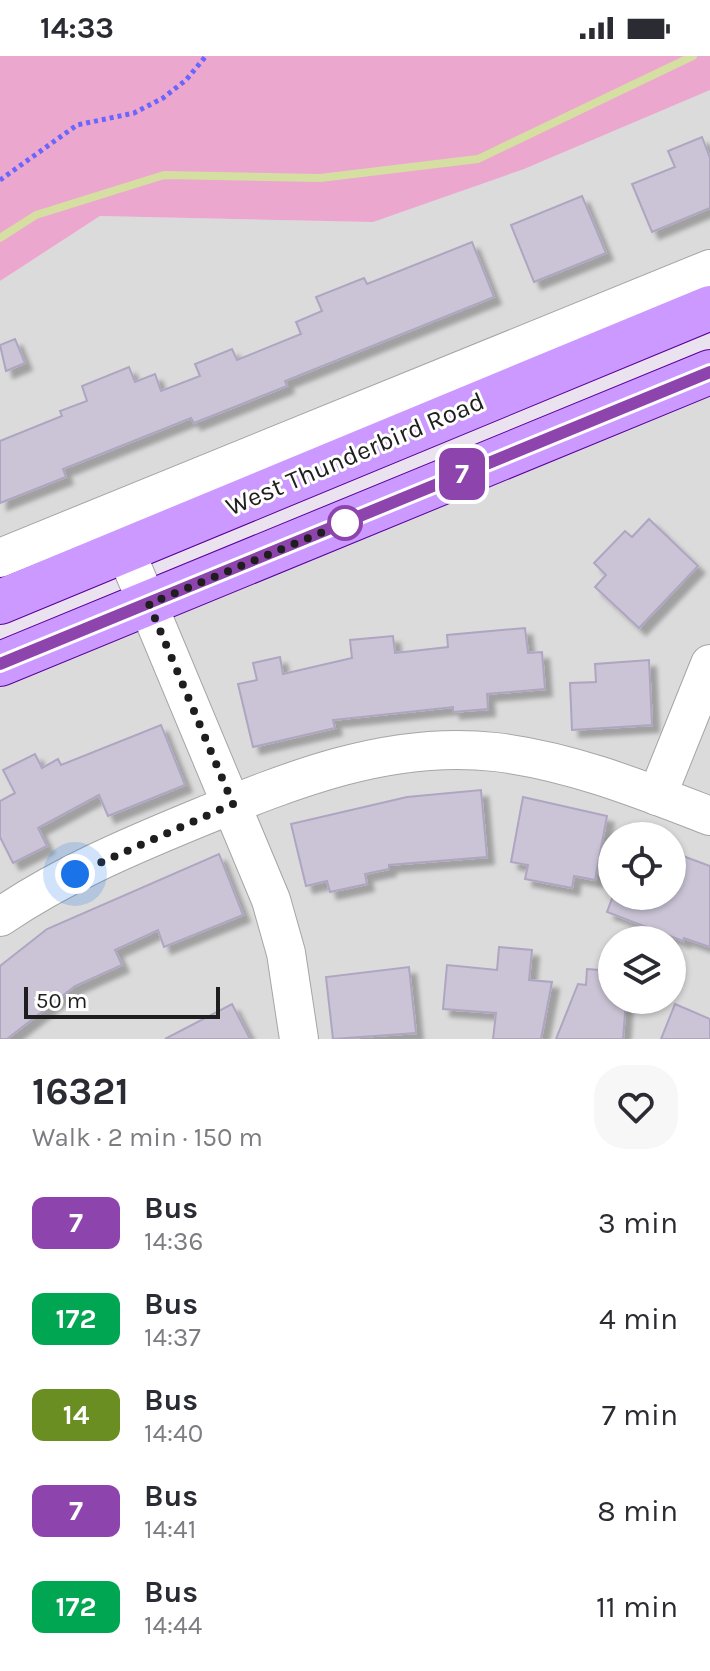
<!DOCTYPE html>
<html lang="en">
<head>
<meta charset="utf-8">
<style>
  body { margin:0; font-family:Karla,sans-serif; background:#f7f7f7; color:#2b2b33; height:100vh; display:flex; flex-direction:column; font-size:30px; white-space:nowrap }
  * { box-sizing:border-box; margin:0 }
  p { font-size:26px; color:#7c7c81 }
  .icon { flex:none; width:44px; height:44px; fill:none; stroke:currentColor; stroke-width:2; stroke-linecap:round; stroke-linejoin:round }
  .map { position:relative; height:983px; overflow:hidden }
  .sheet { display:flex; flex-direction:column; background:#fff; flex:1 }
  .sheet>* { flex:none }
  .badge { padding:0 16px; border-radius:12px; font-size:28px; line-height:52px }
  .tools { position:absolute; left:598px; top:766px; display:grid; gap:16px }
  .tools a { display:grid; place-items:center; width:88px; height:88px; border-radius:50%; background:#fff; box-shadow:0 2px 6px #0004; font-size:40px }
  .scale { position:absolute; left:24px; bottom:20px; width:196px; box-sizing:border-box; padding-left:8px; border:4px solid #1e1e1e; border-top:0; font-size:22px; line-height:28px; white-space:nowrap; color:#1e1e1e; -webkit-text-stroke:6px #fff; paint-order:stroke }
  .you { position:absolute; width:40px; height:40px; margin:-20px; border:6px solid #fff; border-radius:50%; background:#1a73e8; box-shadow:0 0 0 12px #1a73e833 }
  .map>.badge { position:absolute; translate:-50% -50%; box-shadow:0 0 0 4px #fff }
  .round { display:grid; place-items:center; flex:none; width:84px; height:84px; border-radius:32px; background:#f7f7f7 }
  .summary { display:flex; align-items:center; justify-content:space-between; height:136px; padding:0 32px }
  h1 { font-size:38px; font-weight:700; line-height:60px }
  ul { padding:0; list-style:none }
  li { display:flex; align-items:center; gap:24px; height:96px; padding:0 32px }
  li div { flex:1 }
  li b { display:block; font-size:30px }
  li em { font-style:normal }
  li .badge { min-width:88px; font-weight:700; text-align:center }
  .status { display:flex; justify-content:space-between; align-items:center; height:56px; padding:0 40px; background:#fff; direction:ltr }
  .status svg { height:22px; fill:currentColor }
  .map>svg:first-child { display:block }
  .residential { fill:#dbdbdc; fill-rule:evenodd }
  .grass { fill:#eca7ce }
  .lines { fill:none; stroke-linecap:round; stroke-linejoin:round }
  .stream { stroke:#d6dfa2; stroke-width:8 }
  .building { fill:#cac4d6; stroke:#afa5c1; stroke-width:2; filter:url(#shadow) }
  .minor-casing { stroke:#a5a5a5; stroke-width:40 }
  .major-casing { stroke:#5a0098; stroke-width:46 }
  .path { stroke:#6965ff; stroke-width:5; stroke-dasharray:4 4; stroke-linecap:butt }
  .minor { stroke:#fff; stroke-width:38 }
  .major { stroke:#cb99ff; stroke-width:44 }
  .line-casing { stroke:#fff; stroke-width:18 }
  .line { stroke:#8e44ad; stroke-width:12 }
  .walk { stroke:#1e1e1e; stroke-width:8; stroke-dasharray:0 14.4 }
  .stop-dot { fill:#fff; stroke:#8e44ad; stroke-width:4 }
  .labels { text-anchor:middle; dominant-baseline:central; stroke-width:6; stroke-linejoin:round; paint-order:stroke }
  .street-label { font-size:26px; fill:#1e1e1e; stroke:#fff }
</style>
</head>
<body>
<div class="status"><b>14:33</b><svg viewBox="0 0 49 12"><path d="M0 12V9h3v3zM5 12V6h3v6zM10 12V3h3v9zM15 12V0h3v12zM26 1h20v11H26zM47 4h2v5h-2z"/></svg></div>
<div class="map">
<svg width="710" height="983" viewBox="0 0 710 983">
  <defs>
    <filter id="shadow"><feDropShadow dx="7" dy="7" stdDeviation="2" flood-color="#0004"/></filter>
  </defs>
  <rect width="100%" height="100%" fill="#eae3ef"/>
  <!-- residential -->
  <g class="residential">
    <polygon points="710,34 710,233 0,523 0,225 100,160 373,166"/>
    <path d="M710,338v645h-710v-351zM612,780h60v60h-60zM612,884h60v60h-60z"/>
  </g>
  <!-- grass -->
  <polygon class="grass" points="0,0 710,0 710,34 524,113 373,166 100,160 0,225"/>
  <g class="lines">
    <!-- stream -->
    <polyline class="stream" points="0,182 36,159 164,119 320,122 478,103 693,0"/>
  </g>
  <!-- building -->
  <g class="building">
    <polygon points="702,81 710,102 710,152 652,176 632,128 675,111 668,95"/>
    <polygon points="582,140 606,197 534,226 511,169"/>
    <polygon points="472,186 494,241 285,325 287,330 194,367 191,362 63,413 66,421 0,447 0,385 62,360 60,355 87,345 82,330 129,311 135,326 155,318 161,335 200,320 195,308 232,293 237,304 301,278 296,266 322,255 316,241 364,222 367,228"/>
    <polygon points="15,283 25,307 6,315 0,289"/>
    <polygon points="649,463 698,510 639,572 595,531 606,519 594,507 625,475 632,481"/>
    <polygon points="525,572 528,597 542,596 545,633 487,638 488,653 453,656 453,651 333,664 335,672 253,691 238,628 257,624 253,607 280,601 283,618 352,602 350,584 393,580 395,597 448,591 447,579"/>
    <polygon points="649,604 652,669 572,674 570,627 596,626 595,608"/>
    <polygon points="161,669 185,729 108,760 99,739 38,772 47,790 13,807 0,781 0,745 15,737 3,714 35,698 42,712 58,703 61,709"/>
    <polygon points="481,734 487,801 389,809 389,813 365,818 367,828 330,836 327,825 306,830 291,768 407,741"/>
    <polygon points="523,741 607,760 595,824 574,820 572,832 525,823 528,809 511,806"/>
    <polygon points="672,796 710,810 710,891 684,882 683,885 607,856 613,840 672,840"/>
    <polygon points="219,798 243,859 164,891 158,874 115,894 122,909 75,930 7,983 0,983 0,910 47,873"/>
    <polygon points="499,891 532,894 529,924 552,926 541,983 493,983 496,957 443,953 447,909 497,914"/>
    <polygon points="409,911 416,977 333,983 326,921"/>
    <polygon points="587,913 612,915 612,944 626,944 623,983 556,983 578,928 586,929"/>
    <polygon points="232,948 250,983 165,983"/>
    <polygon points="675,948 710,963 710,983 661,983"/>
  </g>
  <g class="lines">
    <defs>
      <g id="minor">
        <polyline points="125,494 271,844 286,897 299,983"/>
        <polyline points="0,502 710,213"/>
        <polyline points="657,740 710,608"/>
        <path d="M0,861c60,-41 128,-70 196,-98 95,-39 193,-79 299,-67 75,9 145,37 215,64"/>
      </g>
      <g id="major">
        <polyline points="0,546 710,252"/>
        <polyline points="0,608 710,316"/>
      </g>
    </defs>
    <!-- minor casing -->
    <use href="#minor" class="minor-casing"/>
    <!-- major casing -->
    <use href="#major" class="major-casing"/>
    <!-- path -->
    <polyline class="path" points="0,124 77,69 134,57 163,42 186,24 206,0"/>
    <!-- minor -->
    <use href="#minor" class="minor"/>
    <!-- major -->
    <use href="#major" class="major"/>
  </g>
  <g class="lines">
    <defs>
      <polyline id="line" points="0,608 710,316"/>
    </defs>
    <!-- line casing -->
    <use href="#line" class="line-casing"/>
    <!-- line -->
    <use href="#line" class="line"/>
    <!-- walk -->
    <polyline class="walk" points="75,818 233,748 149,548 345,467"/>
  </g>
  <!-- markers -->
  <circle class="stop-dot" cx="345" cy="467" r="16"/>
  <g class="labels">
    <!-- street labels -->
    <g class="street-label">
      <text transform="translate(355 398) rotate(-23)">West Thunderbird Road</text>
    </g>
  </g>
</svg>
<div class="tools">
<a><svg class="icon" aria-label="locate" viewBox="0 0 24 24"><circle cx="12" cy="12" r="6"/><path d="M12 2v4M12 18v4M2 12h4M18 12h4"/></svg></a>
<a><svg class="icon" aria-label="layers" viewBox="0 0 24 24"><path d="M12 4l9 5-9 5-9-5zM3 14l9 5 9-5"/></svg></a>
</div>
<div class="scale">50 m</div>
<div class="you" style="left:75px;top:818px"></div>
<b class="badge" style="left:462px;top:418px;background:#8e44ad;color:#fff">7</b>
</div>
<section class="sheet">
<div class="summary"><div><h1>16321</h1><p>Walk · 2 min · 150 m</p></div><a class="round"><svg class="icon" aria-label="heart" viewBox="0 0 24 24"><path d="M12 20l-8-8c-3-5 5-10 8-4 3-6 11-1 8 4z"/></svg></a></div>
<ul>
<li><span class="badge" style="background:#8e44ad;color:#fff">7</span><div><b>Bus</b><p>14:36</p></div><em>3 min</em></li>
<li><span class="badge" style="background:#00a651;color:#fff">172</span><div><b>Bus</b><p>14:37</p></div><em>4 min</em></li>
<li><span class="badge" style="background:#6b8e23;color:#fff">14</span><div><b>Bus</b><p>14:40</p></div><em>7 min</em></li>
<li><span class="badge" style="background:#8e44ad;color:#fff">7</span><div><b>Bus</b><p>14:41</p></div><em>8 min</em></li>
<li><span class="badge" style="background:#00a651;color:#fff">172</span><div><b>Bus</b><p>14:44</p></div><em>11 min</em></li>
</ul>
</section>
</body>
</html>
